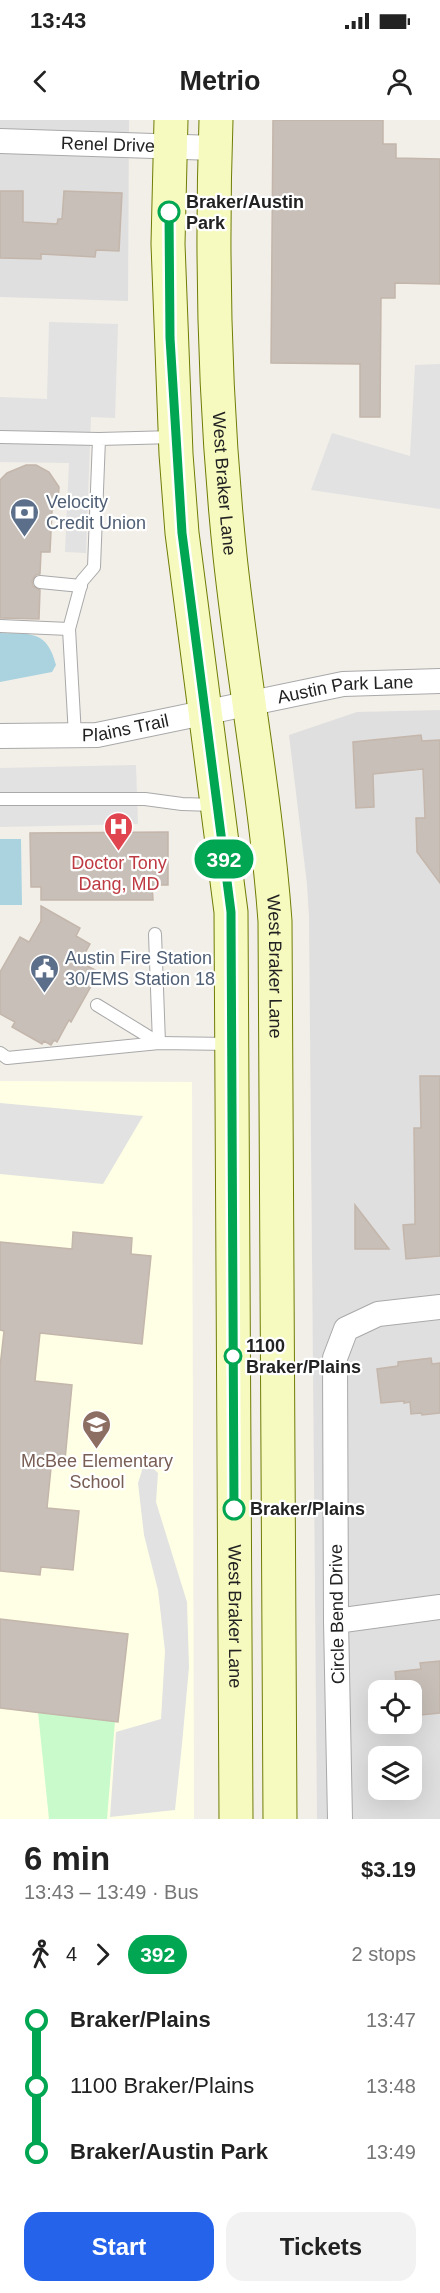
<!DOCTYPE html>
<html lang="en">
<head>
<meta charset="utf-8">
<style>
  body { margin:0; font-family:Helvetica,sans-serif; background:#f2f2f2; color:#222; height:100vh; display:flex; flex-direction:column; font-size:22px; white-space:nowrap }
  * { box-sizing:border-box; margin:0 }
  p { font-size:20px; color:#767676 }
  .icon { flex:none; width:33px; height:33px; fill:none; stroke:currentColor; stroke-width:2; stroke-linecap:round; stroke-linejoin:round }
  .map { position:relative; height:1699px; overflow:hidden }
  .drawer { display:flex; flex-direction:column; background:#fff; flex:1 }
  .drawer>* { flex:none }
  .badge { padding:0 12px; border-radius:20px; font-size:21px; line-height:39px }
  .buttons { position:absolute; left:368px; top:1560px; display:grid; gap:12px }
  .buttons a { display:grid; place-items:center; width:54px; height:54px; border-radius:12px; background:#fff; box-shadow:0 6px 24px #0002; font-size:30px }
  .map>.badge { position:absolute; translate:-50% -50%; box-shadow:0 0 0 3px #fff }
  .legs { display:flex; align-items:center; gap:9px; height:66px; padding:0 24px; font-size:20px }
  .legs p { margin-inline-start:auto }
  .head { display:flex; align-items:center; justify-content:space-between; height:102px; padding:0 24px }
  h1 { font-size:33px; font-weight:800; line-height:45px }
  .primary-button { display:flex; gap:12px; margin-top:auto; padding:12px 24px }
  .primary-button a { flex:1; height:69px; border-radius:18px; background:#2563eb; color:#fff; font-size:24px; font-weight:800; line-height:69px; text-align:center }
  .primary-button a+a { background:#f2f2f2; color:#222 }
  ul { padding:0 24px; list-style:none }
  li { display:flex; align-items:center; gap:21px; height:66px; font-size:22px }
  li i { display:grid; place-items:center; width:9px; height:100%; margin:0 8px; background:currentColor }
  li i::after { content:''; width:15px; height:15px; margin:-8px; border:4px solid; border-radius:50%; background:#fff }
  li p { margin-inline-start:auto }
  li:first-child i { background:linear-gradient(#0000 50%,currentColor 0) }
  li:last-child i { background:linear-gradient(currentColor 50%,#0000 0) }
  .status { display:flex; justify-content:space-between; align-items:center; height:42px; padding:0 30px; background:#fff; direction:ltr }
  .status svg { height:16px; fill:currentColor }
  header { display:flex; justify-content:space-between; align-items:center; height:78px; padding:0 24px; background:#fff; font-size:27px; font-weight:800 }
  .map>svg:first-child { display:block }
  .residential { fill:#e0dfdf; fill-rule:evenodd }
  .education { fill:#ffffe5 }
  .park { fill:#c8facc }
  .parking { fill:#e2e2e2 }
  .water { fill:#aad3df }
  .building { fill:#c7bfb8; stroke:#c4b6ab; stroke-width:1.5 }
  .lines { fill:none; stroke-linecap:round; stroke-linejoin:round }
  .lane-casing { stroke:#a9a9a9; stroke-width:14 }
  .street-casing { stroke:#a9a9a9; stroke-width:26 }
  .secondary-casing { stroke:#707d05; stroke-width:35 }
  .lane { stroke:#fff; stroke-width:12 }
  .street { stroke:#fff; stroke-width:24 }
  .secondary { stroke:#f7fabf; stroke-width:33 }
  .line-1-casing { stroke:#fff; stroke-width:14 }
  .line-1 { stroke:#00a651; stroke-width:9 }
  .stop-1-dot { fill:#fff; stroke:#00a651; stroke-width:3 }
  .labels { text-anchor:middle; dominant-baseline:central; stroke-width:4.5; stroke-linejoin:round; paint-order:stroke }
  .street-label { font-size:18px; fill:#222; stroke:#fff }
  .stop-label { font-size:18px; font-weight:bold; fill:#222; stroke:#fff; text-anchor:start }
  .service-label { font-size:18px; fill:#4e5e75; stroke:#fff; text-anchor:start }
  .health-label { font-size:18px; fill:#be3a42; stroke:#fff }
  .education-label { font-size:18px; fill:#785e54; stroke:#fff }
</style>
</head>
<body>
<div class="status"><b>13:43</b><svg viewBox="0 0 49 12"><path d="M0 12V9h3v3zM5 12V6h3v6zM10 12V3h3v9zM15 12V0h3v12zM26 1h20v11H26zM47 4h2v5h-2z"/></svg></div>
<header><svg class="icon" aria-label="back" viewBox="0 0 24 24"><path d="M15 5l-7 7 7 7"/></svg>Metrio<svg class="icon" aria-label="person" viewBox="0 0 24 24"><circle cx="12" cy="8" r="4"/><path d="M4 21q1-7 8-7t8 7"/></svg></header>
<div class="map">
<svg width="440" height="1699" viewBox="0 0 440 1699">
  <rect width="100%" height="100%" fill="#f2efe9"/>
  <!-- residential -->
  <g class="residential">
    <polygon points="0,0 129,0 128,181 0,177"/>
    <path d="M440,590v1109h-123l-8,-902 -2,-33 -18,-149 68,-23zM378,1570h33v34h-33zM378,1636h33v34h-33z"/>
  </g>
  <!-- education -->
  <polygon class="education" points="0,961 192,962 194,1699 0,1699"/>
  <!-- park -->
  <polygon class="park" points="38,1592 115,1601 107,1699 49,1699"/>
  <!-- parking -->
  <g class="parking">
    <polygon points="49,202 118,204 115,298 91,297 86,433 65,432 69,343 0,342 0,277 47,279"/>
    <polygon points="440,244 440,389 311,370 332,313 410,336 415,245"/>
    <polygon points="136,645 138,704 0,707 0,648"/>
    <polygon points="0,983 143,996 103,1064 0,1054"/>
    <polygon points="145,1341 158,1353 156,1382 187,1482 189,1547 182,1624 175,1690 110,1697 116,1612 161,1599 165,1531 158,1470 144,1415 138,1363"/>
  </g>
  <!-- water -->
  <g class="water">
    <path d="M0,513c31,1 47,-3 56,32l-4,7 -52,10z"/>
    <polygon points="0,719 21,719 22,785 0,785"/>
  </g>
  <!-- building -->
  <g class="building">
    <polygon points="273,0 383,0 383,24 396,24 396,38 440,39 440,164 395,163 395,178 381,178 380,297 360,297 360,244 271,243"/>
    <polygon points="0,71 23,71 23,102 57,104 58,99 62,99 64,71 122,73 119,131 96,130 95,137 41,134 41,139 0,138"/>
    <polygon points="26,345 36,345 49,352 59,367 58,382 52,391 50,432 41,432 40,454 36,455 32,461 33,466 40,470 39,499 0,498 0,360 7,353"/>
    <polygon points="421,615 422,621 440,620 440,763 417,732 416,698 425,698 423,649 373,654 374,687 356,688 353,622"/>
    <polygon points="168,712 168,765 152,765 153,780 41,780 41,767 31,767 30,713"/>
    <polygon points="41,786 80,808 76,816 90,824 80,842 99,852 71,902 69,900 57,922 54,920 51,925 44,921 42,924 12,907 15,902 0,894 0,852 20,817 29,822 41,801"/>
    <polygon points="420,956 440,956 440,1136 406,1139 403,1105 415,1104 414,1008 421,1008"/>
    <polygon points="355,1085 389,1129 355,1129"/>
    <polygon points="73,1112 132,1118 131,1134 151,1136 142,1224 40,1213 35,1261 72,1265 65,1340 52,1338 47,1388 79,1391 73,1450 41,1447 40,1455 0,1451 0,1247 4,1211 0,1210 0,1122 72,1129"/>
    <polygon points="431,1238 432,1244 440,1243 440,1293 422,1295 421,1293 411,1294 410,1282 404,1283 404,1281 381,1283 377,1249 398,1246 398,1242"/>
    <polygon points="0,1499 128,1514 118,1602 0,1588"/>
    <polygon points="440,1541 440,1593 411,1596 411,1570 378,1570 378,1584 376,1564 396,1562 395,1552 421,1549 420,1543"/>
  </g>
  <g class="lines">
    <defs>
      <g id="lane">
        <polyline points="0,317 99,319"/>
        <polyline points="40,462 81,466"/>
        <polyline points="0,506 69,509"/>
        <polyline points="75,616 69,509 82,461 94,447 99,319 174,317"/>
        <polyline points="0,679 145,679 182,684 214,685"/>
        <polyline points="155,814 159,923"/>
        <polyline points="97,885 159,923"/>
        <polyline points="0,933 7,938 159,923 230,924"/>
      </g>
      <g id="street">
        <path id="s1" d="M0,21l215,7"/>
        <path id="s2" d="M0,616l97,-1 246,-51 97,-3"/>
        <polyline points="336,1501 440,1487"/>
        <polyline points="340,1699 336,1501 335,1238 346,1209 378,1194 440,1187"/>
      </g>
      <g id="secondary">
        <path id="s3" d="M171,0l-3,124 8,210 6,79 49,379 5,907"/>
        <path id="s4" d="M216,0c-5,145 -1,291 14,436 13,122 36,243 45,365l5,898"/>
      </g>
    </defs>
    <!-- lane casing -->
    <use href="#lane" class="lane-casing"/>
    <!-- street casing -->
    <use href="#street" class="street-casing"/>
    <!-- secondary casing -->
    <use href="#secondary" class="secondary-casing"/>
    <!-- lane -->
    <use href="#lane" class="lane"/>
    <!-- street -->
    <use href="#street" class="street"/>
    <!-- secondary -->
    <use href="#secondary" class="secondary"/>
  </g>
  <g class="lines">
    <defs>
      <polyline id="line-1" points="169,92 170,218 182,413 231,792 234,1389"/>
    </defs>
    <!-- line-1 casing -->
    <use href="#line-1" class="line-1-casing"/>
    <!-- line-1 -->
    <use href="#line-1" class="line-1"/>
  </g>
  <!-- icons -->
  <defs>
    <symbol id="bank-pin" viewBox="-11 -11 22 30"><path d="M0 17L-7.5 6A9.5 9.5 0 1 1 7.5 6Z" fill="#5c6f8a" stroke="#fff"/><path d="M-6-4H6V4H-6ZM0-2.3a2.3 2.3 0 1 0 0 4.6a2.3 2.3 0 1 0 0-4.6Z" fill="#fff"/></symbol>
    <symbol id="hospital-pin" viewBox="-11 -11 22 30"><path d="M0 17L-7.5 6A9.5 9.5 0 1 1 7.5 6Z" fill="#e0444e" stroke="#fff"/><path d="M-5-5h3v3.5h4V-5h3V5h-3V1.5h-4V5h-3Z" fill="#fff"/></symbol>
    <symbol id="civic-pin" viewBox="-11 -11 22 30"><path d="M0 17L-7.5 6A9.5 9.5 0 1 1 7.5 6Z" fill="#5c6f8a" stroke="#fff"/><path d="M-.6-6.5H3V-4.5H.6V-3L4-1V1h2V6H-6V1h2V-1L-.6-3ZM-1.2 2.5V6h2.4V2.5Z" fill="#fff"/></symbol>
    <symbol id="school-pin" viewBox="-11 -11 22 30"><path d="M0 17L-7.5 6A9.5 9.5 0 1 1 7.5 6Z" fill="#8d6e63" stroke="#fff"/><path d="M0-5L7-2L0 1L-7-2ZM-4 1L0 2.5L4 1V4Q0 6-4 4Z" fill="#fff"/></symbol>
  </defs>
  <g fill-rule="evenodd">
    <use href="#bank-pin" x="8" y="376" width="33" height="45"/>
    <use href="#hospital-pin" x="102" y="690" width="33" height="45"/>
    <use href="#civic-pin" x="28" y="832" width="33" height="45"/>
    <use href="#school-pin" x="80" y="1288" width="33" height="45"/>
  </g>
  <!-- markers -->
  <g class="stop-1-dot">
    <circle cx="169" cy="92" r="10"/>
    <circle cx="233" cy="1236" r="8"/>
    <circle cx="234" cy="1389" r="10"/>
  </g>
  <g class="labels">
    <!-- street labels -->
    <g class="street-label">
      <text stroke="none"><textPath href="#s1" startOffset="108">Renel Drive</textPath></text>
      <text stroke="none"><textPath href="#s4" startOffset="364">West Braker Lane</textPath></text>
      <text stroke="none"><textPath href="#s2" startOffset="350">Austin Park Lane</textPath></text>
      <text stroke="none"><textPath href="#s2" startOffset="126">Plains Trail</textPath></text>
      <text stroke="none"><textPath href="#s4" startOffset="850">West Braker Lane</textPath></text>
      <text transform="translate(337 1494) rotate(-91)">Circle Bend Drive</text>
      <text stroke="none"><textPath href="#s3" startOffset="1500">West Braker Lane</textPath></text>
    </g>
    <!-- stop labels -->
    <g class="stop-label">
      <text x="186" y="82">Braker/Austin<tspan x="186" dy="21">Park</tspan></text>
      <text x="246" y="1226">1100<tspan x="246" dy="21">Braker/Plains</tspan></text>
      <text x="250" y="1389">Braker/Plains</text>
    </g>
    <!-- service labels -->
    <g class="service-label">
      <text x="46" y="382">Velocity<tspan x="46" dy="21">Credit Union</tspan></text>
      <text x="65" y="838">Austin Fire Station<tspan x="65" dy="21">30/EMS Station 18</tspan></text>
    </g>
    <!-- health labels -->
    <g class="health-label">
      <text x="119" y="743">Doctor Tony<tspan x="119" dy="21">Dang, MD</tspan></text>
    </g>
    <!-- education labels -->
    <g class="education-label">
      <text x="97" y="1341">McBee Elementary<tspan x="97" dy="21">School</tspan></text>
    </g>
  </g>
</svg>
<div class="buttons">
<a><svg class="icon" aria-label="locate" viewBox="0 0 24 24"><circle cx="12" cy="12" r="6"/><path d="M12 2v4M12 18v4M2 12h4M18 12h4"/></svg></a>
<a><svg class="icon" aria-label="layers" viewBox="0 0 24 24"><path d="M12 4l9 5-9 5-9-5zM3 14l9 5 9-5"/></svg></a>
</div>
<b class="badge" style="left:224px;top:739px;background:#00a651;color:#fff">392</b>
</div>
<section class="drawer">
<div class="head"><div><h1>6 min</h1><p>13:43 – 13:49 · Bus</p></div><b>$3.19</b></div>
<div class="legs"><svg class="icon" aria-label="walk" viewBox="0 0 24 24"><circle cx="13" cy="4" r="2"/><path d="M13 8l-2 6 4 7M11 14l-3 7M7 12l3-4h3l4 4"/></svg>4<svg class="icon" aria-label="forward" viewBox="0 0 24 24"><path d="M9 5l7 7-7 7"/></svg><b class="badge" style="background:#00a651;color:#fff">392</b><p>2 stops</p></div>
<ul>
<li><i style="color:#00a651"></i><b>Braker/Plains</b><p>13:47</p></li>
<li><i style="color:#00a651"></i><span>1100 Braker/Plains</span><p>13:48</p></li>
<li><i style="color:#00a651"></i><b>Braker/Austin Park</b><p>13:49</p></li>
</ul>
<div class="primary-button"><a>Start</a><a>Tickets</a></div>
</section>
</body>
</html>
